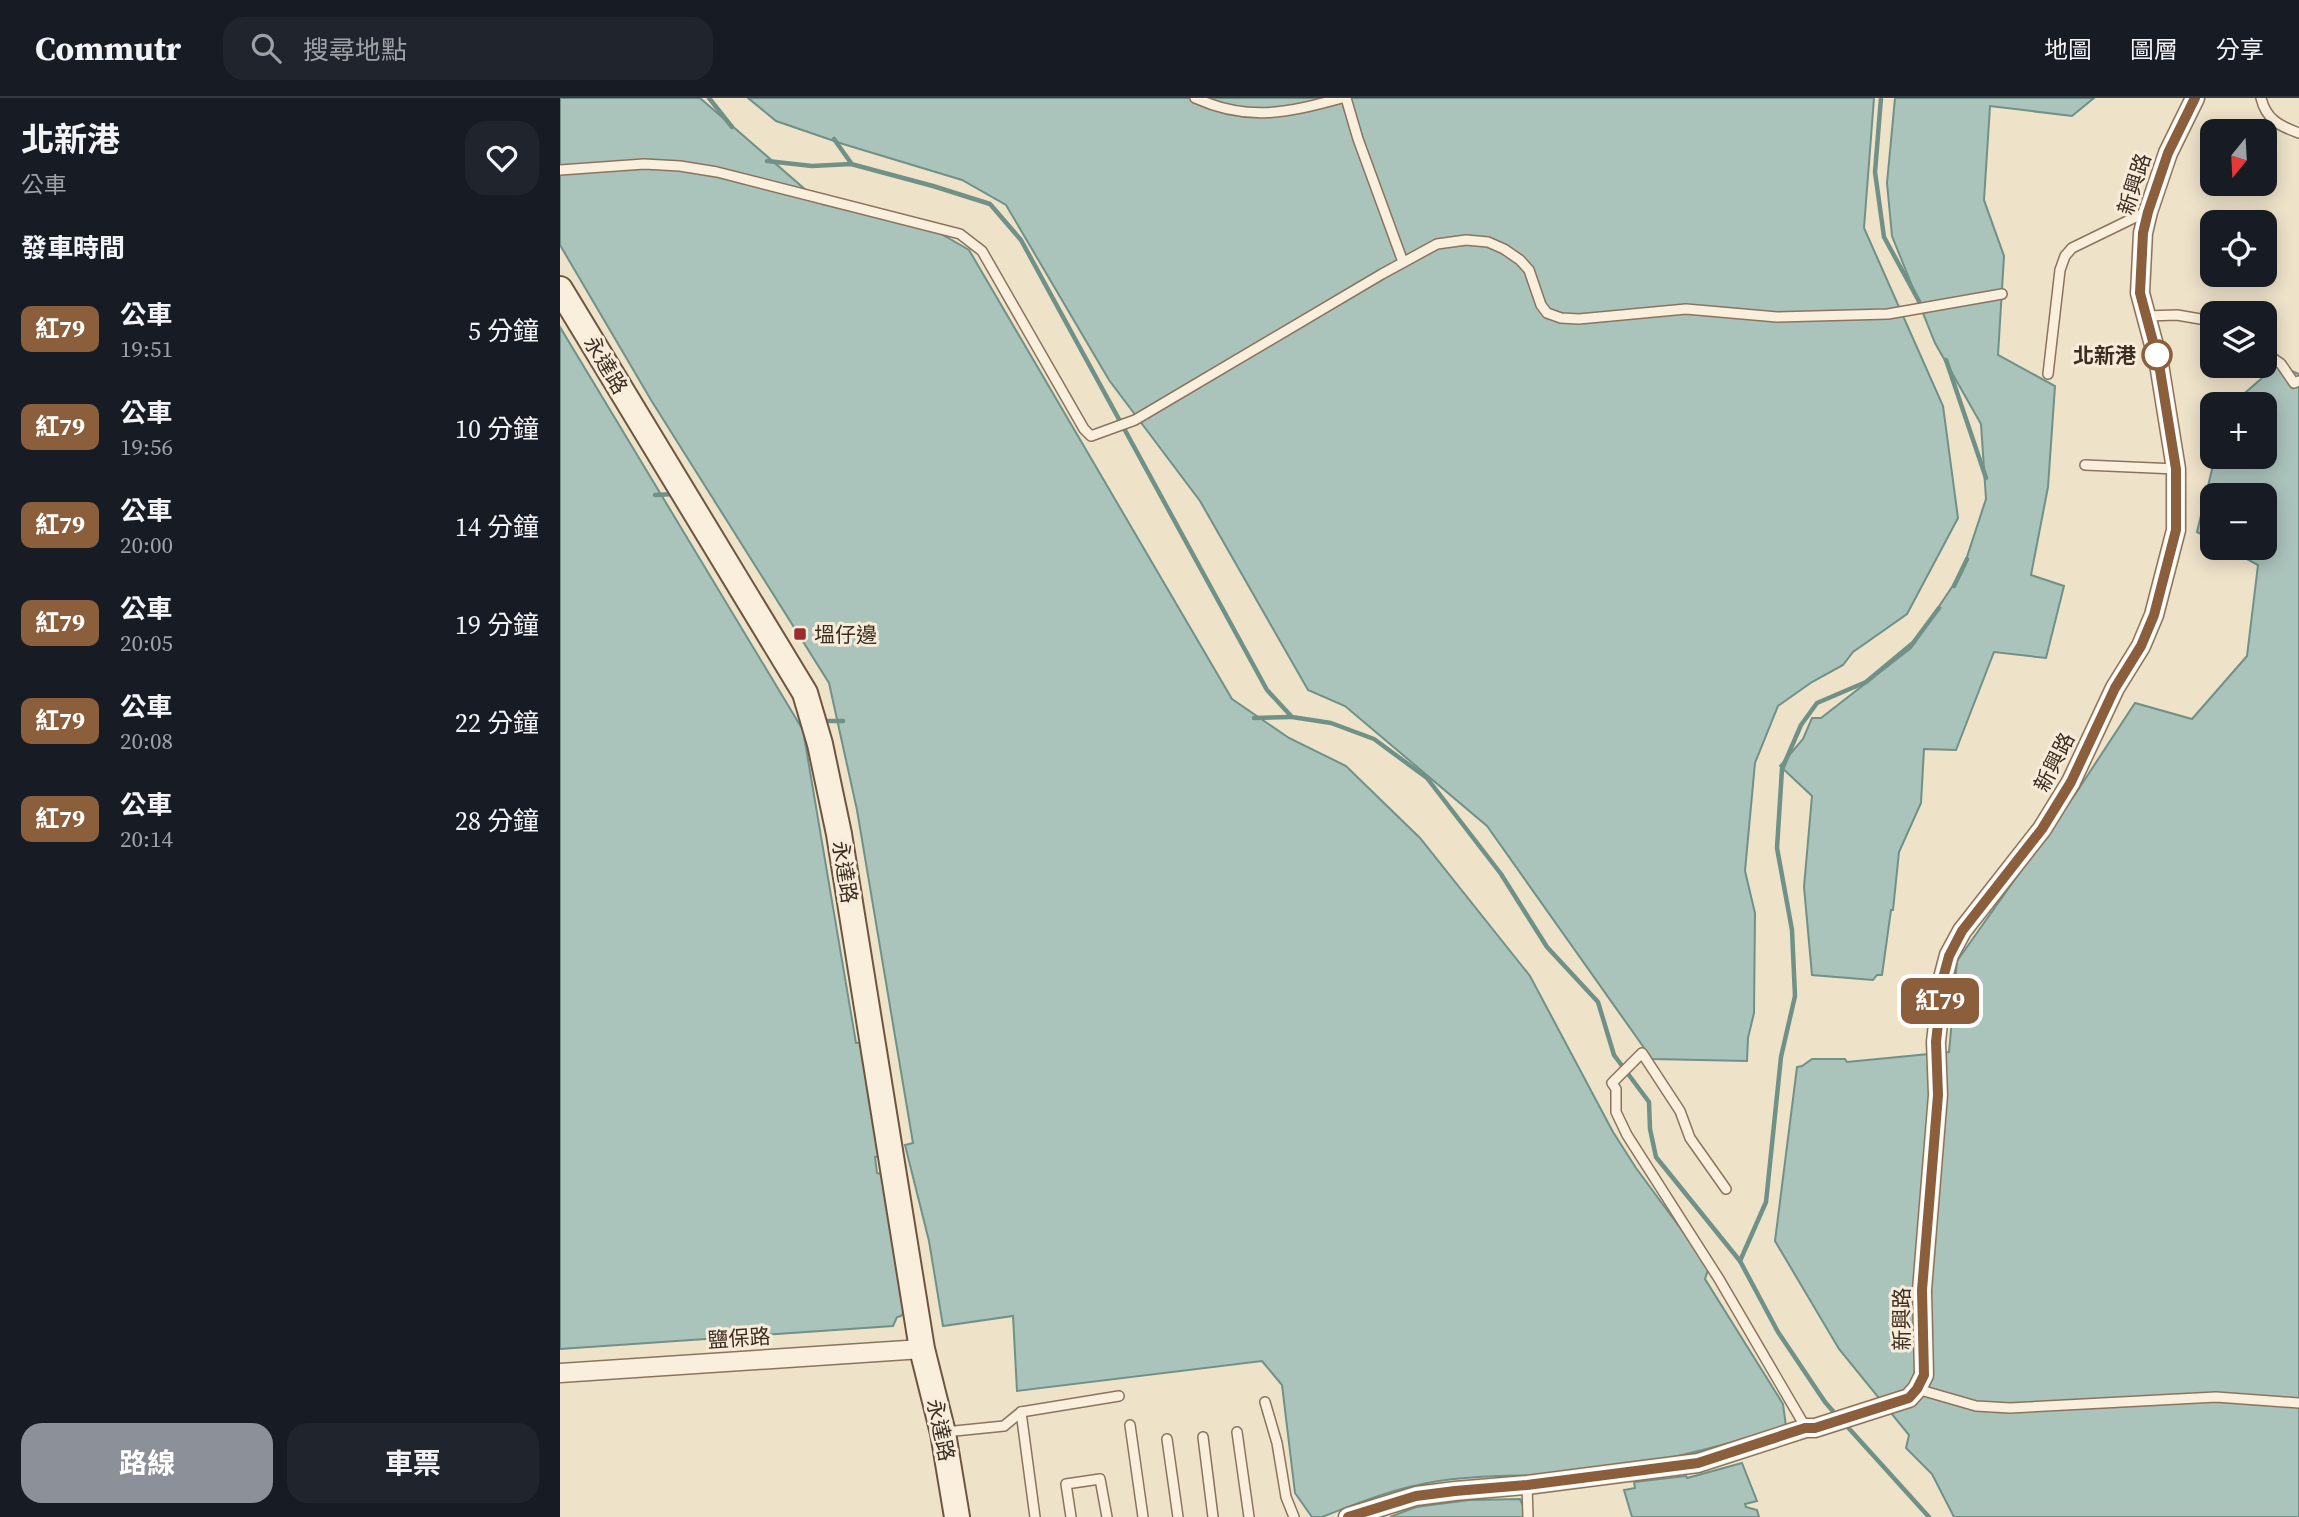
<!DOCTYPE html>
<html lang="zh-TW">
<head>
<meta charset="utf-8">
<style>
  body { margin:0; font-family:"Source Serif 4","Noto Sans TC",serif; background:#20242c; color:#f1f3f6; height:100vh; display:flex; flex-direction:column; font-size:26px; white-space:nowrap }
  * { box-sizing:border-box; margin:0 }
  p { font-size:23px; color:#9ea1a6 }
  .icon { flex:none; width:38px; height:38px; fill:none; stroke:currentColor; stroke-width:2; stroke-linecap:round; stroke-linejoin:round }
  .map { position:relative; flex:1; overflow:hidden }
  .details { display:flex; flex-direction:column; background:#171b24; width:560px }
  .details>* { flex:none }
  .badge { padding:0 14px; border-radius:10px; font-size:24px; line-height:46px }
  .needle { width:46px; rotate:198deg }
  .fabs { position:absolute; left:1640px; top:21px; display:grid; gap:14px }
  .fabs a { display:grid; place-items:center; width:77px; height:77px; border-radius:14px; background:#171b24; box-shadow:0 4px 18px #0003; font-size:35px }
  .map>.badge { position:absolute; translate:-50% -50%; box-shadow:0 0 0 4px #fff }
  h2 { padding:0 21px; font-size:26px; line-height:63px }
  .round { display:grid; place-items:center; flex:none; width:74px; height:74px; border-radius:21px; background:#20242c }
  .headline { display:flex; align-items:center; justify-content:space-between; height:119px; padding:0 21px }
  h1 { font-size:33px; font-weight:700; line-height:52px }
  .button { display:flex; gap:14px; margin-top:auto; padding:14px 21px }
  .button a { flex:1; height:80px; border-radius:21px; background:#8c9099; color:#fff; font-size:28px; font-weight:700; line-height:80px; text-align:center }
  .button a+a { background:#20242c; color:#f1f3f6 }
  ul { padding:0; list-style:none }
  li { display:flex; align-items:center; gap:21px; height:98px; padding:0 21px }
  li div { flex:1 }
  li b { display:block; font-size:26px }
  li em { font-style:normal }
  li .badge { min-width:77px; font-weight:700; text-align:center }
  header { display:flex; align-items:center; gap:42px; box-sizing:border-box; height:98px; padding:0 35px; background:#171b24; border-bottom:2px solid #363941 }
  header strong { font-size:33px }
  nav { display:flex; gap:38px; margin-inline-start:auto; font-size:24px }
  .search { width:490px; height:63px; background:#20242c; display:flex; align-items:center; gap:18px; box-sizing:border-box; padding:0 24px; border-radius:21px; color:#9ea1a6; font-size:26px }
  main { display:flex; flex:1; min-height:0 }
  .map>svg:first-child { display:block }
  .water { fill:#aac3bb; stroke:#709188; stroke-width:2 }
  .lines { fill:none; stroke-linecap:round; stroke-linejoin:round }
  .stream { stroke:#709188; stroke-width:4.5 }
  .lane-casing { stroke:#8b745d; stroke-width:12 }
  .street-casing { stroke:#8b745d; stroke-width:21 }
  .secondary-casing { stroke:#6d5540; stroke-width:28 }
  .lane { stroke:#f9efdc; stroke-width:9 }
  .street { stroke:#f9efdc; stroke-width:18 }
  .secondary { stroke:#f9efdc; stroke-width:24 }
  .line-casing { stroke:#fff; stroke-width:16 }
  .line { stroke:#8b5e3c; stroke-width:10 }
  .stop-dot { fill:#fff; stroke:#8b5e3c; stroke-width:3.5 }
  .poi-dot { fill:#992e32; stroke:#f6ecd9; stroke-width:2.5 }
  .labels { text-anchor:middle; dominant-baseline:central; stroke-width:6; stroke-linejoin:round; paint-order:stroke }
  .street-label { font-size:21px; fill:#3c2d21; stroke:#f6ecd9 }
  .stop-label { font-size:21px; font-weight:bold; fill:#3c2d21; stroke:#f6ecd9; text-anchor:end }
  .poi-label { font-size:21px; fill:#3c2d21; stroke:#f6ecd9; text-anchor:start }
</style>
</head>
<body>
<header>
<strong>Commutr</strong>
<div class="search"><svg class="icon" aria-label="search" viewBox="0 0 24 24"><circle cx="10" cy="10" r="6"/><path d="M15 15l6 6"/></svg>搜尋地點</div>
<nav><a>地圖</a><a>圖層</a><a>分享</a></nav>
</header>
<main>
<section class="details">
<div class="headline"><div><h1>北新港</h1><p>公車</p></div><a class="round"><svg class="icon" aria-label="heart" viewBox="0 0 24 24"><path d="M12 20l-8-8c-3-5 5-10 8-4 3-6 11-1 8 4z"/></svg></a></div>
<h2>發車時間</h2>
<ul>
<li><span class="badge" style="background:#8b5e3c;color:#fff">紅79</span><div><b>公車</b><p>19:51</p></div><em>5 分鐘</em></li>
<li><span class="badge" style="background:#8b5e3c;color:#fff">紅79</span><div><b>公車</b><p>19:56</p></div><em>10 分鐘</em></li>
<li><span class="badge" style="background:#8b5e3c;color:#fff">紅79</span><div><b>公車</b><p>20:00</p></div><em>14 分鐘</em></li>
<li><span class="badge" style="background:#8b5e3c;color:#fff">紅79</span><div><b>公車</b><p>20:05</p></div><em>19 分鐘</em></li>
<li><span class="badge" style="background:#8b5e3c;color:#fff">紅79</span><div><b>公車</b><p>20:08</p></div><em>22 分鐘</em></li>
<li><span class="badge" style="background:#8b5e3c;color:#fff">紅79</span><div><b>公車</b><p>20:14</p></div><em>28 分鐘</em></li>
</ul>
<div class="button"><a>路線</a><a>車票</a></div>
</section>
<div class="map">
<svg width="1739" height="1419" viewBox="0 0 1739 1419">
  <rect width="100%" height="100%" fill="#eee2c9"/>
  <!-- water -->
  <g class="water">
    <path d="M0,0h140l122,106 114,27 33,19 263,449 57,39 57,28 74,72 110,138 83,156 23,36 73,99 -4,12 78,125 3,22c-62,20 -127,37 -192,45 -51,7 -104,2 -155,10 -41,6 -79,21 -117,36h-10l-17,-24 -13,-108 -20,-24 -245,30 -4,-75 -70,10 -14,-85 -24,-96 8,-2 -56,-333 -28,-127 -178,-283 -91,-155z"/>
    <polygon points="188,0 1314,0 1304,130 1383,308 1398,420 1347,516 1293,554 1283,567 1252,584 1218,608 1195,665 1185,773 1195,815 1194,915 1188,940 1187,963 1092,961 927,728 785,608 748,592 640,403 549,282 446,107 402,82 283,46 216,23"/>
    <polygon points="1335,0 1534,0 1512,18 1430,8 1424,102 1444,158 1438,257 1495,288 1488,389 1471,477 1504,488 1486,560 1434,554 1396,652 1364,651 1361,705 1339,754 1333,812 1331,812 1322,877 1317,877 1313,882 1252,877 1244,789 1252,698 1220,668 1243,641 1252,620 1261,620 1351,550 1402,474 1426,401 1421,326 1375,245 1332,138 1327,85"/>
    <polygon points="0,229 243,632 296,945 307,944 325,1058 315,1059 317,1075 328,1078 349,1209 341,1218 337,1219 333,1228 0,1251"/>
    <polygon points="1717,267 1739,276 1739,1419 1394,1419 1372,1376 1346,1350 1349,1337 1279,1251 1215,1143 1237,969 1242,968 1252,961 1285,961 1287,964 1389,954 1392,921 1387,920 1395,885 1397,863 1516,695 1575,605 1632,621 1687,558 1698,467 1667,450 1704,450 1704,397 1652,397 1652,442 1637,434 1655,359 1704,359 1704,306 1679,306 1685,295"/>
    <polygon points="1182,1365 1197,1403 1185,1406 1186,1409 1197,1412 1199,1419 1072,1419 1064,1392 1075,1390 1074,1384 1126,1378 1127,1380"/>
    <polygon points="960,1401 968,1419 830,1419 856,1409 909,1402"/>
  </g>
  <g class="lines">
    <!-- stream -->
    <g class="stream">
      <polyline points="149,0 172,29"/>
      <polyline points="1321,0 1315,74 1324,139 1361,207"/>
      <polyline points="274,41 291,65"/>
      <polyline points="207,63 252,68 291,66 373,88 430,106 461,142 707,592 732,619 771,625 814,641 867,680 941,776 987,849 1038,904 1054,957 1089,1004 1090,1031 1096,1059 1180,1163 1218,1234 1265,1304 1278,1319"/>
      <polyline points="1386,262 1426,380"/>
      <polyline points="95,397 115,396"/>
      <polyline points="1394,488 1407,461"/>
      <polyline points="694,620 731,619"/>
      <polyline points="263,623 283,623"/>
      <polyline points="1180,1163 1206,1104 1221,959 1235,898 1232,832 1217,750 1222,671 1241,627 1257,605 1306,584 1353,545 1379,510"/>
      <polyline points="1284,1325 1369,1419"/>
    </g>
    <defs>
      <g id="lane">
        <path d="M635,0c53,24 92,15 147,0"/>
        <polyline points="786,0 798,41 843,164"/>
        <path d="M1701,0c5,21 18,28 38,35"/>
        <polyline points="0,72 84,66 120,68 157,74 400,136 422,153 524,331 531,338 575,322 822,176 877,146 906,142 928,144 944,151 960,162 969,172 981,207 987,215 1001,220 1019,221 1126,211 1217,219 1328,216 1442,196"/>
        <polyline points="1586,218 1617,217 1652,223"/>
        <polyline points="1704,254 1721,266 1734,285 1739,283"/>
        <polyline points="1488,276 1500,172 1505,158 1512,150 1586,114"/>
        <polyline points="1525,367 1616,371"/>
        <polyline points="1166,1091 1130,1040 1120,1013 1082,955 1052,985 1056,991 1056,1014 1067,1037 1159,1181 1246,1330"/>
        <polyline points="1357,1291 1416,1308 1450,1310 1656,1299 1739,1305"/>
        <polyline points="705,1304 717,1345 726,1399 734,1419"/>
        <polyline points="461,1314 475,1419"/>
        <polyline points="570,1327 583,1419"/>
        <polyline points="385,1334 444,1328 461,1314 559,1298"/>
        <polyline points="677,1334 689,1419"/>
        <polyline points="643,1339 653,1419"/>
        <polyline points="607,1341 618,1419"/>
        <polyline points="967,1387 968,1419"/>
        <polyline points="511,1419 506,1386 540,1381 547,1419"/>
      </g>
      <g id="street">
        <polyline points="0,1275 362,1251"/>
        <polyline points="788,1419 856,1398 895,1393 967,1387 1138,1365 1246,1330 1255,1330 1349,1300 1357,1291 1364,1277 1362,1192 1378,997 1376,944 1383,880 1389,857 1402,833 1482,731 1511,684 1555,590 1581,548 1594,517 1616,432 1616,371 1599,266 1580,195 1583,135 1588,114 1608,55 1635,0"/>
      </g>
      <polyline id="secondary" points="0,191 245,595 260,646 279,736 362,1251 383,1335 397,1419"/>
    </defs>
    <!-- lane casing -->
    <use href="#lane" class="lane-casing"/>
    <!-- street casing -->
    <use href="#street" class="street-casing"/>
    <!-- secondary casing -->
    <use href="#secondary" class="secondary-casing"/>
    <!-- lane -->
    <use href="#lane" class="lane"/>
    <!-- street -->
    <use href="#street" class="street"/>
    <!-- secondary -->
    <use href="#secondary" class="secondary"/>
  </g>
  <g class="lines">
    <defs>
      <polyline id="line" points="788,1419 856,1398 895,1393 967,1387 1138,1365 1245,1330 1255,1330 1349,1300 1357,1291 1364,1277 1362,1192 1378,997 1376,944 1383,880 1389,858 1402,833 1482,731 1511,684 1555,590 1581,548 1594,517 1616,432 1616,371 1599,266 1580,195 1583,135 1588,114 1608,55 1635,0"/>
    </defs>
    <!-- line casing -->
    <use href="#line" class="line-casing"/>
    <!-- line -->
    <use href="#line" class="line"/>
  </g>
  <!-- markers -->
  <circle class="stop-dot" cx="1597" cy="257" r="14"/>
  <rect class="poi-dot" x="233" y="529" width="14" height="14" rx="3.5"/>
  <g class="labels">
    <!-- street labels -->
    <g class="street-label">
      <text transform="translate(1574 86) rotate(-72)">新興路</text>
      <text transform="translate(46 267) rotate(59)">永達路</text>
      <text transform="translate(1494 664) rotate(-63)">新興路</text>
      <text transform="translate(285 774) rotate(81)">永達路</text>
      <text transform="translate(1341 1221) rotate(-90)">新興路</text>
      <text transform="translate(179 1240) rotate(-4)">鹽保路</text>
      <text transform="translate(381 1332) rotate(78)">永達路</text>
    </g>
    <!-- stop labels -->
    <g class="stop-label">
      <text x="1576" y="257">北新港</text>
    </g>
    <!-- poi labels -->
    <g class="poi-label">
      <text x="254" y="536">塭仔邊</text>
    </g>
  </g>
</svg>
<div class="fabs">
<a><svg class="needle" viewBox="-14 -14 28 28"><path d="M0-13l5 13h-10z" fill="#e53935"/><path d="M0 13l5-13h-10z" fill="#9ea1a6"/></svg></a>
<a><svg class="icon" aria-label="locate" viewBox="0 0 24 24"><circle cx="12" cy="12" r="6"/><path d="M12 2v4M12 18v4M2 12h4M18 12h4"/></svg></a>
<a><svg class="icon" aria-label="layers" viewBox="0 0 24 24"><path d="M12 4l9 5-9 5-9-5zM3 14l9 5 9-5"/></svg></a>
<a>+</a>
<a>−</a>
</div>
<b class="badge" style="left:1380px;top:903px;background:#8b5e3c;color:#fff">紅79</b>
</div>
</main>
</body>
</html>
